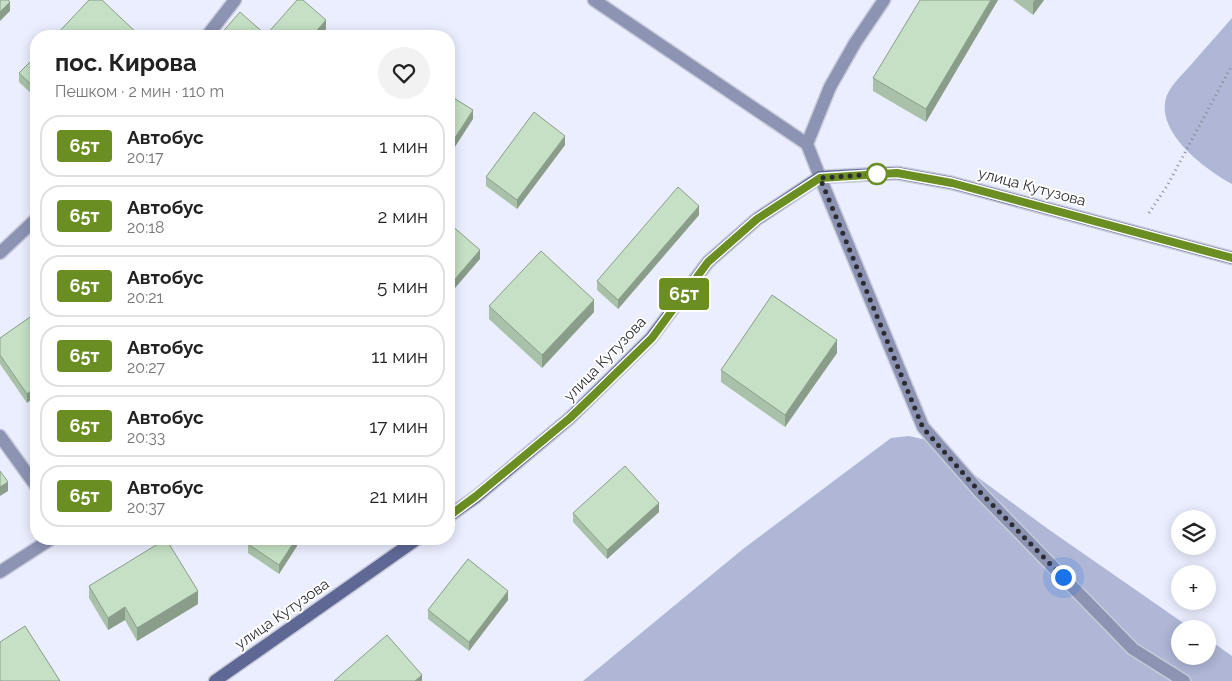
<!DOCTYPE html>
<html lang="ru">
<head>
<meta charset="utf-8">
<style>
  body { margin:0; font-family:Raleway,sans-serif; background:#f2f2f2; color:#222; height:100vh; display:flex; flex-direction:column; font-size:19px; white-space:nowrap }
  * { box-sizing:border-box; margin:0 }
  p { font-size:16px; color:#767676 }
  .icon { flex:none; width:28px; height:28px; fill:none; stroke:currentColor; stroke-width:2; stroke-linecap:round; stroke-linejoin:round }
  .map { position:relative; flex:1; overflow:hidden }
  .sheet { position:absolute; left:30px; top:30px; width:425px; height:515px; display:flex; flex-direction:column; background:#fff; border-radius:20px; box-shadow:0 2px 12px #0003 }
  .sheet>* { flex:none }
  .badge { padding:0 10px; border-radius:4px; font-size:18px; line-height:32px }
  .buttons { position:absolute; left:1171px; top:510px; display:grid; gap:10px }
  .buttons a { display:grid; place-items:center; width:45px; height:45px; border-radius:50%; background:#fff; box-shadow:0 2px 12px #0003; font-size:25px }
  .you { position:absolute; width:25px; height:25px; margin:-12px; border:4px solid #fff; border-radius:50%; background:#1a73e8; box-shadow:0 0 0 8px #1a73e833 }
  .map>.badge { position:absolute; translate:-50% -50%; box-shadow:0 0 0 2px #fff }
  .round { display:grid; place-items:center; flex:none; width:52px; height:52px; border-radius:26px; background:#f2f2f2 }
  .head { display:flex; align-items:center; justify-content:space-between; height:85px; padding:0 25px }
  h1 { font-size:24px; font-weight:700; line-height:38px }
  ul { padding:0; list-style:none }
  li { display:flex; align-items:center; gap:15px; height:62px; margin:0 10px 8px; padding:0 15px; border:2px solid #e0e0e0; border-radius:20px }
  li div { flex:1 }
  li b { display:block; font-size:19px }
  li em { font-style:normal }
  li .badge { min-width:55px; font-weight:700; text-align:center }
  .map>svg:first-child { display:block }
  .forest { fill:#afb6d6 }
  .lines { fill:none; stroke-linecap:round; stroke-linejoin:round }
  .lane-casing { stroke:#c8cbd9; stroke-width:15 }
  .street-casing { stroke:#c8cbd9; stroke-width:15 }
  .secondary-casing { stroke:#c8cbd9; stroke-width:15 }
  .path { stroke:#888b96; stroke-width:3; stroke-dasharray:1 4; stroke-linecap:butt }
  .lane { stroke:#8c93b3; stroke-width:12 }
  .street { stroke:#8c93b3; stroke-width:12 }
  .secondary { stroke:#5f6795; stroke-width:12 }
  .wall { fill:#a9c1a9 }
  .shaded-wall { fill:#8a9d8a }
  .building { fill:#c5e0c5; stroke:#8a9d8a }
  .line-casing { stroke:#fff; stroke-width:11 }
  .line { stroke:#6b8e23; stroke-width:8 }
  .walk { stroke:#2b2c32; stroke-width:5; stroke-dasharray:0 9 }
  .stop-dot { fill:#fff; stroke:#6b8e23; stroke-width:2.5 }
  .labels { text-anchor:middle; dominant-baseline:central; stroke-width:4; stroke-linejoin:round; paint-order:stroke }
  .street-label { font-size:15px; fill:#2b2c32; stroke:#fff }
</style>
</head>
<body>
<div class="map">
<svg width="1232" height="681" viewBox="0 0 1232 681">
  <rect width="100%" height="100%" fill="#eaeefe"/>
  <!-- forest -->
  <g class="forest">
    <path d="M1232,18v166c-26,-14 -76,-51 -66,-86 4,-12 15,-22 23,-31 14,-16 29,-33 43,-49z"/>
    <polygon points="909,436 927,440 1048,529 1192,629 1180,629 1180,656 1208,656 1208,639 1232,656 1232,681 583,681 743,549 891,438"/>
  </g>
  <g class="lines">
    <defs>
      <g id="lane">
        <polyline points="820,177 923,427 979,491 1133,649 1184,681"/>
        <polyline points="0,436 36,486"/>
        <polyline points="0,572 51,539"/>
      </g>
      <g id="street">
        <polyline points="594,0 807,144"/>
        <polyline points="207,36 235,0"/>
        <polyline points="820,177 807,144 830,87 855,43 884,0"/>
        <polyline points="0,253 36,219"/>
      </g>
      <g id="secondary">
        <polyline points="449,516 476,497 570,418 651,338 708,262 757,219 820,177 897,173 952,183 1232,258"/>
        <polyline points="215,681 417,539"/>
      </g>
    </defs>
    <!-- lane casing -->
    <use href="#lane" class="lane-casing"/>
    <!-- street casing -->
    <use href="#street" class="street-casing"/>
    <!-- secondary casing -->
    <use href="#secondary" class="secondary-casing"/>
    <!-- path -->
    <polyline class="path" points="1149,213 1167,186 1232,65"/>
    <!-- lane -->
    <use href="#lane" class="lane"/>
    <!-- street -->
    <use href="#street" class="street"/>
    <!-- secondary -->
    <use href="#secondary" class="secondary"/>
  </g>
  <!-- wall -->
  <g class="wall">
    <polygon points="998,0 926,122 873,91 873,78"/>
    <polygon points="1013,0 1044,0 1033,15"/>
    <polygon points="36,56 36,98 19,82 19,73"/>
    <polygon points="565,145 517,209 486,186 486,177"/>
    <polygon points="699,215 618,309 597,290 597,281"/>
    <polygon points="489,306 594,312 542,368 489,319"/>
    <polygon points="36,313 27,403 0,364 0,338"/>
    <polygon points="837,353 785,427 721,382 721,370"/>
    <polygon points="659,512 607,559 573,522 573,513"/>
    <polygon points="297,539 297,546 279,574 248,553 248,544"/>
    <polygon points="89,586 198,604 137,641 125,620 108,630 89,598"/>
    <polygon points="508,600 469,651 428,619 428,610"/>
  </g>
  <!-- shaded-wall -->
  <g class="shaded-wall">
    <polygon points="991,0 998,0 926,122 926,109"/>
    <polygon points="1035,0 1044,0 1033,15 1033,2"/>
    <polygon points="10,2 10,11 0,21 0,12"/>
    <polygon points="326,20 326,29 320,36 312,36"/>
    <polygon points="473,110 473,119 449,156 449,147"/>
    <polygon points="565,136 565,145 517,209 517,200"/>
    <polygon points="699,206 699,215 618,309 618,300"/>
    <polygon points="480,250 480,259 449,295 449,286"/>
    <polygon points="594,300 594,312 542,368 542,355"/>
    <polygon points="837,340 837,353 785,427 785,415"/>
    <polygon points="36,387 36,396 27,403 27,394"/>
    <polygon points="8,482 8,491 0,496 0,487"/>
    <polygon points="659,503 659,512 607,559 607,550"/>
    <polygon points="296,539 297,539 297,546 279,574 279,565"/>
    <polygon points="198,591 198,604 137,641 137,628"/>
    <polygon points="508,591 508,600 469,651 469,642"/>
    <polygon points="125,607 125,620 108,630 108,618"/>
    <polygon points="422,675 422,681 415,681"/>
  </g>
  <!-- building -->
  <g class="building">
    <polygon points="0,0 8,0 10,2 0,12"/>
    <polygon points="89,0 102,0 140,36 55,36"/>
    <polygon points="297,0 303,0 326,20 312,36 219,36 240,12 266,35"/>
    <polygon points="920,0 991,0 926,109 873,78"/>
    <polygon points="36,56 36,89 19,73"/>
    <polygon points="449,95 473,110 449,147"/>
    <polygon points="534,112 565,136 517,200 486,177"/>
    <polygon points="678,187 699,206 618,300 597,281"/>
    <polygon points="450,224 480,250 449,286 449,226"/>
    <polygon points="541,251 594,300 542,355 489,306"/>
    <polygon points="772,295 837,340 785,415 721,370"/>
    <polygon points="36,313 36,387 27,394 0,355 0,338"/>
    <polygon points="625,466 659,503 607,550 573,513"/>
    <polygon points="0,471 8,482 0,487"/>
    <polygon points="166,539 198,591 137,628 125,607 108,618 89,586"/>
    <polygon points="252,539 296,539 279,565 248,544"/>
    <polygon points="468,559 508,591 469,642 428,610"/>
    <polygon points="25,626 60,681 0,681 0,642"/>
    <polygon points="387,635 422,675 415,681 334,681"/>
  </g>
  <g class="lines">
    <defs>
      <polyline id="line" points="449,516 476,496 570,418 597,392 652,338 708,262 757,219 820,178 897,173 952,183 1232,258"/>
    </defs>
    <!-- line casing -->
    <use href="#line" class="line-casing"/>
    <!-- line -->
    <use href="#line" class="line"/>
    <!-- walk -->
    <polyline class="walk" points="877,174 820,178 923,428 979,491 1063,577"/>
  </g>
  <!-- markers -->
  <circle class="stop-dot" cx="877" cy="174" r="10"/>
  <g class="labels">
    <!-- street labels -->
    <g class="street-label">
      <text transform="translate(1032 187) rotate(15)">улица Кутузова</text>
      <text transform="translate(605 359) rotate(-46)">улица Кутузова</text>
      <text transform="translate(282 614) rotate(-35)">улица Кутузова</text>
    </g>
  </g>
</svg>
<div class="buttons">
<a><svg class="icon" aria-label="layers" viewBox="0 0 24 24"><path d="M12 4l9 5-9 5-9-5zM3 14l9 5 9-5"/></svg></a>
<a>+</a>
<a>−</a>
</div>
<div class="you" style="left:1063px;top:577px"></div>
<b class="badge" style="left:684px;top:294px;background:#6b8e23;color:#fff">65т</b>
<section class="sheet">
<div class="head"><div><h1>пос. Кирова</h1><p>Пешком · 2 мин · 110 m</p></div><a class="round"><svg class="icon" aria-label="heart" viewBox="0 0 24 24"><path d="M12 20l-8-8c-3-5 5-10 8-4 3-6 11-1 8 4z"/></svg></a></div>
<ul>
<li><span class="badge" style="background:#6b8e23;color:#fff">65т</span><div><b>Автобус</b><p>20:17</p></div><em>1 мин</em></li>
<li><span class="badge" style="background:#6b8e23;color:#fff">65т</span><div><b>Автобус</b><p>20:18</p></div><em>2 мин</em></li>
<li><span class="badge" style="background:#6b8e23;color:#fff">65т</span><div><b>Автобус</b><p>20:21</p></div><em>5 мин</em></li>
<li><span class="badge" style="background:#6b8e23;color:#fff">65т</span><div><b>Автобус</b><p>20:27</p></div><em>11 мин</em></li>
<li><span class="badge" style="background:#6b8e23;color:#fff">65т</span><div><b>Автобус</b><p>20:33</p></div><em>17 мин</em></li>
<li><span class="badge" style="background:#6b8e23;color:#fff">65т</span><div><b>Автобус</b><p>20:37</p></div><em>21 мин</em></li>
</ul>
</section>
</div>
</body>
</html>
